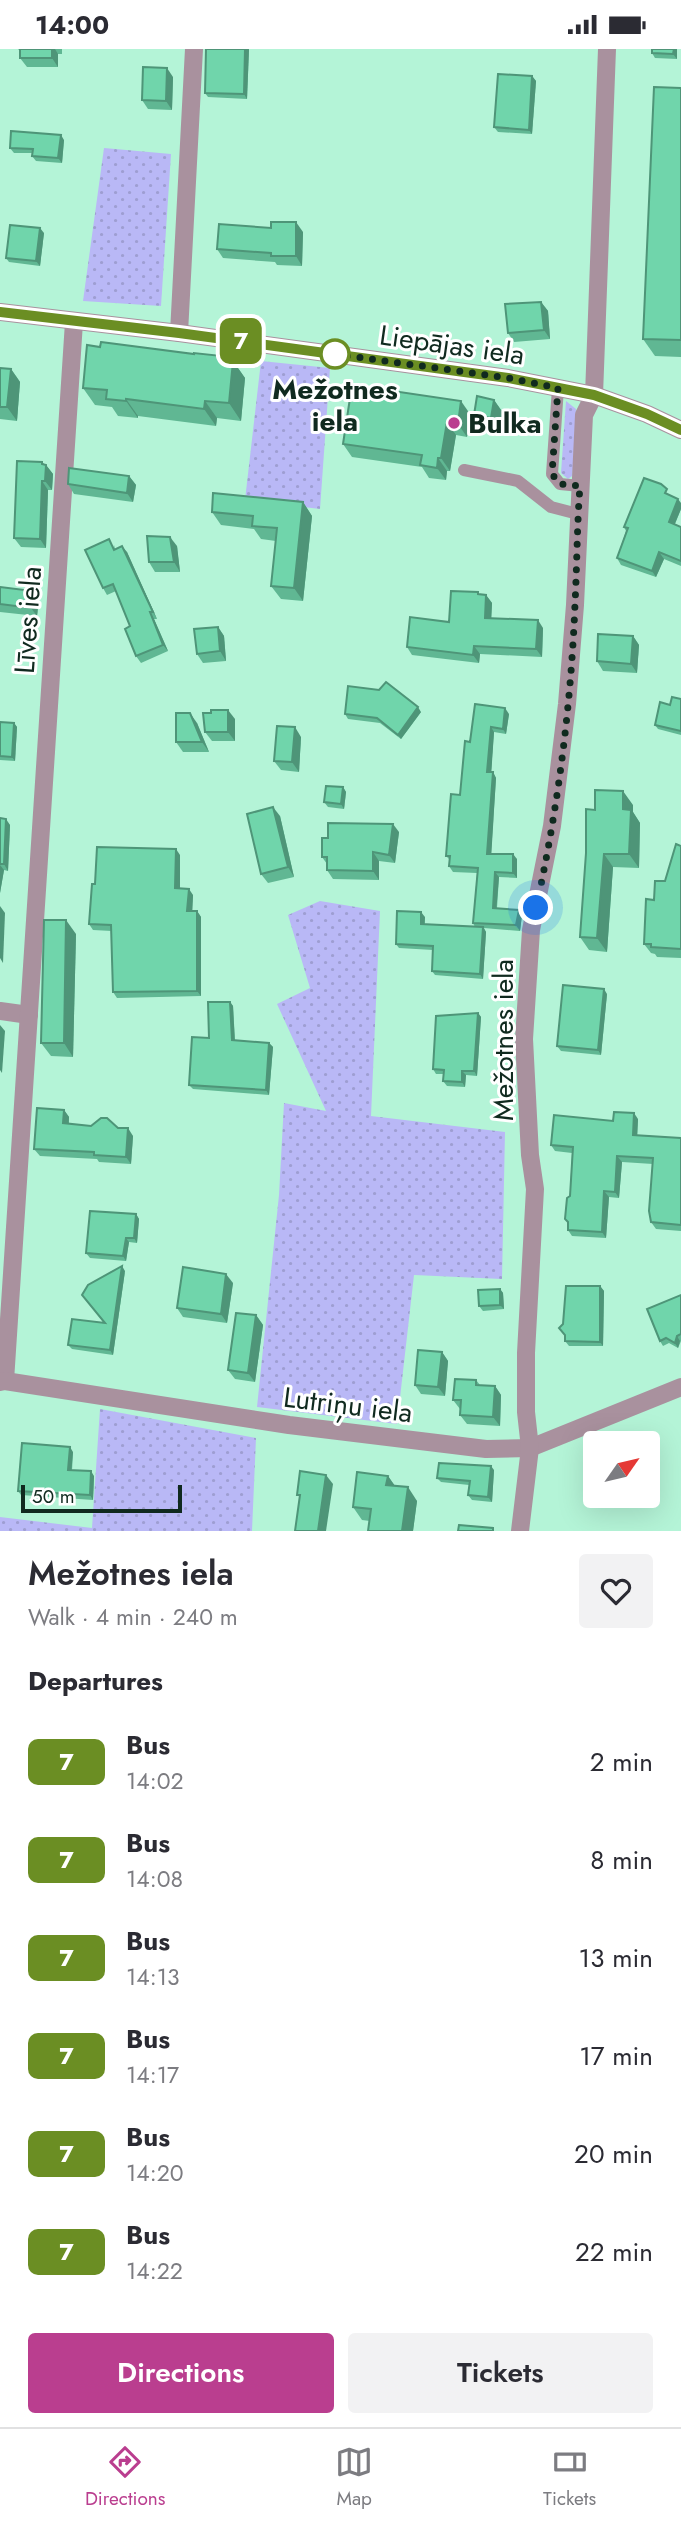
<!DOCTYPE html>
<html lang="en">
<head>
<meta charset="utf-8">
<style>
  body { margin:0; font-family:Jost,sans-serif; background:#f2f2f3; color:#2b2b33; height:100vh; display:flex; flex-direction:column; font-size:26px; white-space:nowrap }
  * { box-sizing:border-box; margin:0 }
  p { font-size:23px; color:#7c7c81 }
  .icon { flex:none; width:38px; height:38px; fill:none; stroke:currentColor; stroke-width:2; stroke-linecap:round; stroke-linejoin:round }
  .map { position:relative; height:1482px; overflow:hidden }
  .drawer { display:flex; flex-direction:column; background:#fff; flex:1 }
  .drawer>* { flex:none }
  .badge { padding:0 14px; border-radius:10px; font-size:24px; line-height:46px }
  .needle { width:46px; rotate:56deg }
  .tools { position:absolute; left:583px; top:1382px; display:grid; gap:14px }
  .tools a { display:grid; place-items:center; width:77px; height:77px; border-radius:7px; background:#fff; box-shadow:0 7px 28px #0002; font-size:35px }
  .scale { position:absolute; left:21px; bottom:18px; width:161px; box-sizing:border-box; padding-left:7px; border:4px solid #102a1f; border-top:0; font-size:19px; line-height:24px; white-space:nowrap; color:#102a1f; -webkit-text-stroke:5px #fff; paint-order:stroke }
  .you { position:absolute; width:35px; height:35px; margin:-18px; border:5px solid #fff; border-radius:50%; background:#1a73e8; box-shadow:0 0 0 10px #1a73e833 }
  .map>.badge { position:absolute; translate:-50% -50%; box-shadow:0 0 0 4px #fff }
  h2 { padding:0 28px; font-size:26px; line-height:63px }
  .round { display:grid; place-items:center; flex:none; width:74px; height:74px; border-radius:7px; background:#f2f2f3 }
  .summary { display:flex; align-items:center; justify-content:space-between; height:119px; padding:0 28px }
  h1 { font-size:33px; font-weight:600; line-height:52px }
  .primary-button { display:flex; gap:14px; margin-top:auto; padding:14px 28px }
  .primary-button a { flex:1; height:80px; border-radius:7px; background:#ba3e8f; color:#fff; font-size:28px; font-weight:600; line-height:80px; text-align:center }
  .primary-button a+a { background:#f2f2f3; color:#2b2b33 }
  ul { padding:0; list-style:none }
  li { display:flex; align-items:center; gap:21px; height:98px; padding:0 28px }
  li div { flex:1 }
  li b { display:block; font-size:26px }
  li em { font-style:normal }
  li .badge { min-width:77px; font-weight:700; text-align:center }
  .status { display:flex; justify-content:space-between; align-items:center; height:49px; padding:0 35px; background:#fff; direction:ltr }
  .status svg { height:19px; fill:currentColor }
  .tabs { display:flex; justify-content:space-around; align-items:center; height:98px; border-top:2px solid #e1e1e2; background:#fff; font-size:19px; color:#7c7c81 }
  .tabs a { display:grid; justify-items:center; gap:4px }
  .tabs .active { color:#ba3e8f }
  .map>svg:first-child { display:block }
  .grass { fill:url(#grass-dots) }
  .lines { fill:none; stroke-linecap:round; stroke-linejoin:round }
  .service { stroke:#a9919e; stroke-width:12 }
  .minor { stroke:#a9919e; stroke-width:18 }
  .tertiary { stroke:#a9919e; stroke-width:18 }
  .wall { fill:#60b793 }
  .shaded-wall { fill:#4e9578 }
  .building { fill:#70d5ab; stroke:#4e9578; stroke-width:2 }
  .line-casing { stroke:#fff; stroke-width:16 }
  .line { stroke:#6b8e23; stroke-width:10 }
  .walk { stroke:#102a1f; stroke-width:7; stroke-dasharray:0 12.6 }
  .stop-dot { fill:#fff; stroke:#6b8e23; stroke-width:3.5 }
  .poi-dot { fill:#ba3e8f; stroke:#fff; stroke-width:2.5 }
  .labels { text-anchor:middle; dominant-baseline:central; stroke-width:6; stroke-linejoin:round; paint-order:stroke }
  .street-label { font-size:28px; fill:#102a1f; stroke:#fff }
  .stop-label { font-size:28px; font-weight:bold; fill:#102a1f; stroke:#fff }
  .poi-label { font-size:28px; font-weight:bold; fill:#102a1f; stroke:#fff; text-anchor:start }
</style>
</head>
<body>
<div class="status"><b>14:00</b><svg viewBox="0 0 49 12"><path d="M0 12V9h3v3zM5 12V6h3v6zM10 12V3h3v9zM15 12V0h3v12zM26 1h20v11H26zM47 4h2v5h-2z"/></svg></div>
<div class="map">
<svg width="681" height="1482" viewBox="0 0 681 1482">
  <defs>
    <pattern id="grass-dots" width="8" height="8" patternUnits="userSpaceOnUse" patternTransform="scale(1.75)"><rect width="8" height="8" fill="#b9b8f6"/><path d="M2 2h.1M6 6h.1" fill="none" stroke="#9e9ed2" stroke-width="1.8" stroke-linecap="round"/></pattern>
  </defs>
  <rect width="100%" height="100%" fill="#b4f4d7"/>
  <!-- grass -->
  <g class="grass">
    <polygon points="104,99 171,105 161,257 83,252"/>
    <polygon points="261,312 330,319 320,460 245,451"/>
    <polygon points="566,352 576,360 573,420 572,427 568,430 561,424"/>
    <polygon points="320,852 380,862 371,1067 505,1083 502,1230 414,1226 397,1375 257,1358 279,1146 284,1054 326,1062 277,955 310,939 288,866"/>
    <polygon points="100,1360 256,1389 252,1482 0,1482 0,1468 92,1479"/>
  </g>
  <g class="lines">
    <!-- service -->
    <g class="service">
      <polyline points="558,339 552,425 560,435 580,437"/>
      <polyline points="464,421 518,432 551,458 578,465"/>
    </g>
    <!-- minor -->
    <g class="minor">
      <polyline points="179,284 194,0"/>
      <polyline points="0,962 29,966"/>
      <polyline points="5,1332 74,273"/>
      <polyline points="0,1333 5,1332 289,1376 486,1400 530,1399 681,1338"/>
      <polyline points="520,1482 530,1399 526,1363 526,1304 535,1140 530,1106 524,990 531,881 552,777 567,655 575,556 584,366 594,346 607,0"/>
    </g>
    <!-- tertiary -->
    <polyline class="tertiary" points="0,263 179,284 508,329 594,346 647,365 681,381"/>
  </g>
  <!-- wall -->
  <g class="wall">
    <polygon points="18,0 62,0 62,5 58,5 58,18 27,18 20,9 20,2"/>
    <polygon points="249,0 247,50 208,48 205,44"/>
    <polygon points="652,0 677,0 677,10 655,9 652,4"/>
    <polygon points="532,27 536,32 532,85 498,83 494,78"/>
    <polygon points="173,28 172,61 148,60 142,51"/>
    <polygon points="681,39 681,308 655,307 643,290"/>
    <polygon points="64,91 62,114 36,112 32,107 33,104 14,104 10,99"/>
    <polygon points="303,183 302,217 277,216 275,213 223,209 217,200"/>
    <polygon points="44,184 40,217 9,213 6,209"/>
    <polygon points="541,253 548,262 550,290 514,293 508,284"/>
    <polygon points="225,311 233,312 245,329 241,372 217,369 216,377 138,367 138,369 118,367 112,358 95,356 83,339"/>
    <polygon points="0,319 11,320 20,333 17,372 0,370"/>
    <polygon points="494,351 506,368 503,386 486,383 474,366"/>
    <polygon points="470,365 467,388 456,386 450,422 447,422 446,431 429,429 422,418 352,408 343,395"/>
    <polygon points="42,413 44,415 46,416 53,425 52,441 48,441 46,499 21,498 14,489"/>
    <polygon points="129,427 136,436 133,453 74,445 68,435"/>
    <polygon points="303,453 312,467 303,552 281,550 271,537 276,492 261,490 254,480 221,476 212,463"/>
    <polygon points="681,460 675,475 681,478 681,517 664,510 656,528 621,516 617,509 626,482 624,478"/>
    <polygon points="114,496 115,500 127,503 157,570 154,570 168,602 141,614 136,607 130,577 116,542 107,546 103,539"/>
    <polygon points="177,497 180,523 155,523 149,513"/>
    <polygon points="0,538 39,550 37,567 0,563"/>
    <polygon points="480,545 486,546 492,554 491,569 543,579 542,608 480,605 479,614 412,606 407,598 449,573"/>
    <polygon points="218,578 224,587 226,612 203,614 197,605"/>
    <polygon points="633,587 639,596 637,624 603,622 597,612"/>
    <polygon points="681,650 681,686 658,680 655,676 670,656"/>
    <polygon points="421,663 401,690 380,674 348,670 345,665"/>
    <polygon points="509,665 506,685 494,683 491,723 493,723 496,729 491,805 517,810 517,829 499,828 497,859 519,861 522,866 520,882 484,879 486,883 483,930 435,926 432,922 433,901 399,899 396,895 425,868 425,875 475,878 473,874 477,824 453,823 449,817 450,811 446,807 460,746 470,693"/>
    <polygon points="235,670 235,692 212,692 205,683"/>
    <polygon points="0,673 14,674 17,678 15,712 0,711"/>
    <polygon points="197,674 209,703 183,703 176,693"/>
    <polygon points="301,688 299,723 281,721 274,712"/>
    <polygon points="343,738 346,743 344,760 328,758 324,753"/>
    <polygon points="633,756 633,763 640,774 639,819 613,818 607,903 589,901 580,888 595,761"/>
    <polygon points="280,767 294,828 268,834 261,825"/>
    <polygon points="0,769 10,776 8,822 4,821 0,844"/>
    <polygon points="399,783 395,814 379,812 379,831 333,830 327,821 327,815 322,808 328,789"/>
    <polygon points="681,797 681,909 657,908 655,905 651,904 644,895 654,851 665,832"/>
    <polygon points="180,806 180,840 193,846 192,862 197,862 201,868 201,947 117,949 113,943 112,882 93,881 89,875 95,835"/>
    <polygon points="76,885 73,1008 51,1007 41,994"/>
    <polygon points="607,945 601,1006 561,1002 557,997"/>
    <polygon points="230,953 233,957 235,991 269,994 273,998 269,1046 193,1040 189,1036 209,989"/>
    <polygon points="478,964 481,968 477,1027 466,1026 465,1038 447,1037 443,1032 444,1025 436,1025 433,1020"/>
    <polygon points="64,1061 69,1068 69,1075 118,1079 133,1087 131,1115 99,1113 97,1110 40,1107 34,1100"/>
    <polygon points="638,1070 637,1086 681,1089 681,1182 656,1180 651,1173 653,1115 622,1113 619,1149 609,1148 606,1189 572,1187 568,1181 572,1104 555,1102 551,1096 613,1072"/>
    <polygon points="136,1165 139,1170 137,1194 129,1193 126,1212 90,1209 86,1204"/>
    <polygon points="125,1222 113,1306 72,1300 68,1296 104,1274"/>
    <polygon points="233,1234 227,1274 183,1268 177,1259"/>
    <polygon points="600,1237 604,1242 603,1297 569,1297 565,1292 565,1287 559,1279"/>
    <polygon points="500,1240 503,1244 504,1260 483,1262 479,1257"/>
    <polygon points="681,1246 681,1292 678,1299 669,1294 663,1297 660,1292"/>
    <polygon points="256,1266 263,1276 255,1333 235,1330 228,1321"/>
    <polygon points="442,1303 448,1312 445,1347 421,1345 415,1336"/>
    <polygon points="476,1331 480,1336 495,1337 501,1346 500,1377 467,1375 460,1366 460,1360 453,1351"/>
    <polygon points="73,1403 72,1422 94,1427 93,1451 21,1446 18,1442"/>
    <polygon points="494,1421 492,1453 472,1451 468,1446 469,1436 441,1433 437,1429"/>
    <polygon points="388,1427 395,1437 417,1452 413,1482 368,1482 370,1472 362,1471 353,1458"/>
  </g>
  <!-- shaded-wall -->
  <g class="shaded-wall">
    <polygon points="52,0 55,0 58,5 58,18 52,9"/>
    <polygon points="245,0 249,0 247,50 244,45"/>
    <polygon points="674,0 677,0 677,10 673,5"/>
    <polygon points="167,19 173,28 172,61 166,52"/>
    <polygon points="532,27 536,32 532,85 529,81"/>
    <polygon points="61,86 64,91 62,114 58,109"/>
    <polygon points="296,173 303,183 302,217 296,207"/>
    <polygon points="40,179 44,184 40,217 36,212"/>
    <polygon points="541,253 548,262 550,290 544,281"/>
    <polygon points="222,307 232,321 233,312 245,329 241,372 229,354 221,311"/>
    <polygon points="11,320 20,333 17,372 7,358"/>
    <polygon points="126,350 138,367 138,369 126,352"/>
    <polygon points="494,351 506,368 503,386 491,369"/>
    <polygon points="205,352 217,369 216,377 204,360"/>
    <polygon points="461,352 470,365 467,388 458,375"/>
    <polygon points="447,373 456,386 450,422 441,409"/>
    <polygon points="438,409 447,422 446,431 437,419"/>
    <polygon points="42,413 46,418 46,416 53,425 52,441 45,432"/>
    <polygon points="129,427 136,436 133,453 127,444"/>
    <polygon points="42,432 48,441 46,499 40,490"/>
    <polygon points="678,450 681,454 681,460 673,479 669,473"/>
    <polygon points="303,453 312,467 303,552 294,539"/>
    <polygon points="170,488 177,497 180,523 174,513"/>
    <polygon points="122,497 127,503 157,570 153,563"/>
    <polygon points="659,503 664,510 656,528 652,522"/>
    <polygon points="33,542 39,550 37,567 31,559"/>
    <polygon points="486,546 492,554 491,577 485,569"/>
    <polygon points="150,563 154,570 168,602 163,596"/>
    <polygon points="538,571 543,579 542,608 536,600"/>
    <polygon points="218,578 224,587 226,612 220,602"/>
    <polygon points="633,587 639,596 637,624 631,615"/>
    <polygon points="474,597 480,605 479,614 473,606"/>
    <polygon points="418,658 421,663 401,690 398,686"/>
    <polygon points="505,659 509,665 506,685 503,680"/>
    <polygon points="228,661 235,670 235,692 228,683"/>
    <polygon points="190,664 197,674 209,703 202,693"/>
    <polygon points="14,674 17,678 15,712 12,708"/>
    <polygon points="295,678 301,688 299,723 292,713"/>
    <polygon points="491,678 494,683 491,728 487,723"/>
    <polygon points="493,723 496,729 491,810 487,805"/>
    <polygon points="343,738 346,743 344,760 341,755"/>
    <polygon points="623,742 633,756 633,763 640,774 639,819 629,805 623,760"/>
    <polygon points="273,758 280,767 294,828 288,818"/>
    <polygon points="6,770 10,776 8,822 4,815"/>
    <polygon points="393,775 399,783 395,814 389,806"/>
    <polygon points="176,800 180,806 180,845 175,839"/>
    <polygon points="373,803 379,812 379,831 373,822"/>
    <polygon points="513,805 517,810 517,829 513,824"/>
    <polygon points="604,805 613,818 607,903 597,889"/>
    <polygon points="0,816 4,821 0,844"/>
    <polygon points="495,823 499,828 496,864 493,859"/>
    <polygon points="189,840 193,846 192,868 187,862"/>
    <polygon points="0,857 5,864 3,914 0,909"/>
    <polygon points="519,861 522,866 520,882 516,876"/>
    <polygon points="197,862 201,868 201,947 197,942"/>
    <polygon points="421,863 425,868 424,879 421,875"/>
    <polygon points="66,871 76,885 73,1008 64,994"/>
    <polygon points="483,878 486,883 483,930 480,925"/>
    <polygon points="604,940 607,945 601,1006 598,1001"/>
    <polygon points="230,953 233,957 235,996 232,991"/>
    <polygon points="478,964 481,968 477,1027 474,1022"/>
    <polygon points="0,976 5,982 2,1024 0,1021"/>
    <polygon points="269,994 273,998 269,1046 266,1041"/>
    <polygon points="462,1022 466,1026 465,1038 462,1033"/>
    <polygon points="64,1061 69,1068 68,1082 63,1074"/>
    <polygon points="634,1064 638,1070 637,1092 633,1086"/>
    <polygon points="128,1079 133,1087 131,1115 126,1108"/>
    <polygon points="617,1107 622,1113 619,1149 615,1143"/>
    <polygon points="604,1142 609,1148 606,1189 602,1183"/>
    <polygon points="136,1165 139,1170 137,1194 134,1189"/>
    <polygon points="126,1189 129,1193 126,1212 123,1207"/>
    <polygon points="122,1217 125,1222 113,1306 110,1301"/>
    <polygon points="226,1225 233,1234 227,1274 221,1265"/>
    <polygon points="600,1237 604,1242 603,1297 600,1293"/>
    <polygon points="500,1240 503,1244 504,1260 500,1256"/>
    <polygon points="256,1266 263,1276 255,1333 248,1324"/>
    <polygon points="677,1287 680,1292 678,1299 675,1294"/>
    <polygon points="442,1303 448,1312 445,1347 438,1338"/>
    <polygon points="495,1337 501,1346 500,1377 493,1368"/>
    <polygon points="70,1398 73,1403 71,1426 68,1421"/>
    <polygon points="491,1417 494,1421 492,1453 488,1448"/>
    <polygon points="91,1422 94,1427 93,1451 90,1446"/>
    <polygon points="326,1426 333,1435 326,1482 318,1482"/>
    <polygon points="388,1427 397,1440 386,1436"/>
    <polygon points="408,1438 417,1452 413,1482 402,1482"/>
  </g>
  <!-- building -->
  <g class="building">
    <rect x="20" y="0" width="32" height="9"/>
    <polygon points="206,0 245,0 244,45 205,44"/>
    <polygon points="652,0 674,0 673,5 652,4"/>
    <polygon points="143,18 167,19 166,52 142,51"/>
    <polygon points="498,25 532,27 529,81 494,78"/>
    <polygon points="654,38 681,39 681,291 643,290"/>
    <polygon points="11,82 61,86 58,109 32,107 33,100 10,99"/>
    <polygon points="271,173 296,173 296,207 271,207 271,204 217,200 219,175 271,179"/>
    <polygon points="10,176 40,179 36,212 6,209"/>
    <polygon points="541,253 544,281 508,284 505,255"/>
    <polygon points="101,293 194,305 194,304 222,307 221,311 233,312 229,354 205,352 204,360 126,350 126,352 106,350 107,341 83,339 87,296 100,298"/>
    <polygon points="0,319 11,320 7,358 0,358"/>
    <polygon points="352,336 461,352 458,375 447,373 441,409 438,409 437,419 420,416 422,406 343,395"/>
    <polygon points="477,347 494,351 491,369 474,366"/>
    <polygon points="17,412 42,413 42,415 46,416 45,432 42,432 40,490 14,489"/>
    <polygon points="69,419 129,427 127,444 68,435"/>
    <polygon points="644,429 661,435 667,440 665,444 678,450 669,473 681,478 681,512 659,503 652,522 617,509 628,479 624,478"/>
    <polygon points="213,444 303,453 294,539 271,537 277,479 252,477 253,467 212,463"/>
    <polygon points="147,487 170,488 174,513 149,513"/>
    <polygon points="109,490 114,501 122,497 153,563 150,563 163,596 136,607 125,580 130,577 113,535 103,539 85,501"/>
    <polygon points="0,538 33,542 31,559 0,555"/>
    <polygon points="451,542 478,543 478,545 486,546 485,569 538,571 536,600 474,597 473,606 407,598 410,568 449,573"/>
    <polygon points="218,578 220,602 197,605 194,580"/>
    <polygon points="598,585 633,587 631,615 597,612"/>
    <polygon points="386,633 418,658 398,686 377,669 345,665 348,637 379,641"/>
    <polygon points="672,648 681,650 681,682 655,676 660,653 670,656"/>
    <polygon points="475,655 505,659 503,680 491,678 487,723 493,723 487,805 513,805 513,824 495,823 493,859 519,861 516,876 473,874 478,819 449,817 450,807 446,807 451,745 460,746 465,692 470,693"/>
    <polygon points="211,661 228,661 228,683 205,683 203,664 211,664"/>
    <polygon points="176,664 190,664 202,693 176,693"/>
    <polygon points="0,673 14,674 12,708 0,707"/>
    <polygon points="277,677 295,678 292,713 274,712"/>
    <polygon points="326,737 343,738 341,755 324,753"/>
    <polygon points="595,741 623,742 623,760 631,761 629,805 604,805 597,889 580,888 586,804 586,760 595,761"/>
    <polygon points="273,758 288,818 261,825 247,765"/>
    <polygon points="0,769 6,770 4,815 0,815"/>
    <polygon points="328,774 393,775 389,806 373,803 373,822 327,821 327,808 322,808 322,789 328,789"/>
    <polygon points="676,795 681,797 681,900 651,898 651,895 644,895 646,850 654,851 655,832 665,832"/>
    <polygon points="97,798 176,800 175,839 189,840 187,862 197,862 197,942 113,943 111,876 89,875 92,835 95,835"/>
    <polygon points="397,862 421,863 421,875 483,878 480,925 432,922 433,897 396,895"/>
    <polygon points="44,871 66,871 64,994 41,994"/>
    <polygon points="563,936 604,940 598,1001 557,997"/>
    <polygon points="208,953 230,953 232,991 269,994 266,1041 189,1036 192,988 209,989"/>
    <polygon points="478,964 474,1022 462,1022 462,1033 443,1032 444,1021 433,1020 436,967"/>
    <polygon points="37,1059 64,1061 63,1074 91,1077 101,1069 107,1069 118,1079 128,1079 126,1108 94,1106 94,1103 34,1100"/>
    <polygon points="614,1063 634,1064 633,1086 681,1089 681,1176 651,1173 649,1162 653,1109 617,1107 615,1143 604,1142 602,1183 568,1181 568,1173 565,1170 567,1149 570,1147 573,1098 551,1096 554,1066 613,1072"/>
    <polygon points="90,1162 136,1165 134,1189 126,1189 123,1207 86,1204"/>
    <polygon points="122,1217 110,1301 68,1296 72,1270 105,1274 82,1246 88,1236"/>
    <polygon points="183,1218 226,1225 221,1265 177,1259"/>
    <polygon points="566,1237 600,1237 600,1293 565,1292 565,1286 559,1279 563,1275"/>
    <polygon points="500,1240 500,1256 479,1257 478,1241"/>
    <polygon points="681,1246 681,1285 677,1287 675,1294 666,1289 660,1292 647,1260"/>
    <polygon points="236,1264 256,1266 248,1324 228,1321"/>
    <polygon points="418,1301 442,1303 438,1338 415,1336"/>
    <polygon points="455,1330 476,1331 476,1336 495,1337 493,1368 460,1366 461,1351 453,1351"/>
    <polygon points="22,1394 70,1398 68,1421 91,1422 90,1446 18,1442"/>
    <polygon points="439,1414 491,1417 488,1448 468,1446 470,1432 437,1429"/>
    <polygon points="300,1422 326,1426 318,1482 295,1482 300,1446 297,1446"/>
    <polygon points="357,1423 388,1427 386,1436 408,1438 402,1482 368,1482 371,1460 353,1458"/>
    <polygon points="459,1476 493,1479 493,1482 458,1482"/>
  </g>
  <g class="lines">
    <defs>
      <polyline id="line" points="0,263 179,284 508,329 594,346 647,365 681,381"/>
    </defs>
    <!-- line casing -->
    <use href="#line" class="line-casing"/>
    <!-- line -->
    <use href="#line" class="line"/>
    <!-- walk -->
    <path class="walk" d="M335,305l173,24 50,10 -6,86 8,10 20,2c-3,39 -3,79 -5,118 -4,101 -17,205 -39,304"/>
  </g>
  <!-- markers -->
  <circle class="stop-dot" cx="335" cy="305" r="14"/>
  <circle class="poi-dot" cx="454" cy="374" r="7"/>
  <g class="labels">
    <!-- street labels -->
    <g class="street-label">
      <text transform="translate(452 296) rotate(8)">Liepājas iela</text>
      <text transform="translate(28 571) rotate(-86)">Līves iela</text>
      <text transform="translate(503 991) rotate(-90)">Mežotnes iela</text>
      <text transform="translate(348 1356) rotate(7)">Lutriņu iela</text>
    </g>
    <!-- stop labels -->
    <g class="stop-label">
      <text x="335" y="340">Mežotnes<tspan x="335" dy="32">iela</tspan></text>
    </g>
    <!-- poi labels -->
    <g class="poi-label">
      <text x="468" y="374">Bulka</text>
    </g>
  </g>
</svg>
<div class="tools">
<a><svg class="needle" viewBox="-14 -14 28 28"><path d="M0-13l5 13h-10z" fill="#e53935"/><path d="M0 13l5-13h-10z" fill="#7c7c81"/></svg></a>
</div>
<div class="scale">50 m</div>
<div class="you" style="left:536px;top:859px"></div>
<b class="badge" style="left:241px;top:292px;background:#6b8e23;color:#fff">7</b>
</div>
<section class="drawer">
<div class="summary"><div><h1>Mežotnes iela</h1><p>Walk · 4 min · 240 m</p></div><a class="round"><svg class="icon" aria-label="heart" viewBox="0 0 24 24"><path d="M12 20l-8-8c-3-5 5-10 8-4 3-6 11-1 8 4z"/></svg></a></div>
<h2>Departures</h2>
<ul>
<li><span class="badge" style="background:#6b8e23;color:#fff">7</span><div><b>Bus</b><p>14:02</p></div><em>2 min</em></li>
<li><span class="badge" style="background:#6b8e23;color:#fff">7</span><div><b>Bus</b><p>14:08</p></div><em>8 min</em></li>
<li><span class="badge" style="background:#6b8e23;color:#fff">7</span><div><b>Bus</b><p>14:13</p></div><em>13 min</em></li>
<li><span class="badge" style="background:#6b8e23;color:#fff">7</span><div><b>Bus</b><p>14:17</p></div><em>17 min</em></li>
<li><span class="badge" style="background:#6b8e23;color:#fff">7</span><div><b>Bus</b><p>14:20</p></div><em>20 min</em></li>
<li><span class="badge" style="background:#6b8e23;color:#fff">7</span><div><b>Bus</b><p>14:22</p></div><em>22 min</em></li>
</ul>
<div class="primary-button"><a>Directions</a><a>Tickets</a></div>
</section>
<nav class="tabs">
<a class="active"><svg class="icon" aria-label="directions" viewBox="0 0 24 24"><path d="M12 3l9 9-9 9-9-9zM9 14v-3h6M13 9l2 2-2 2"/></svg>Directions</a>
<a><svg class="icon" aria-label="map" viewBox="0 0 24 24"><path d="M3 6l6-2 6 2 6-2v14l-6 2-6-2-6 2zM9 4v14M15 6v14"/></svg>Map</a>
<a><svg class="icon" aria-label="tickets" viewBox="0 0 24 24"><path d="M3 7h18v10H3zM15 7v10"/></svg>Tickets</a>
</nav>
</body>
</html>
